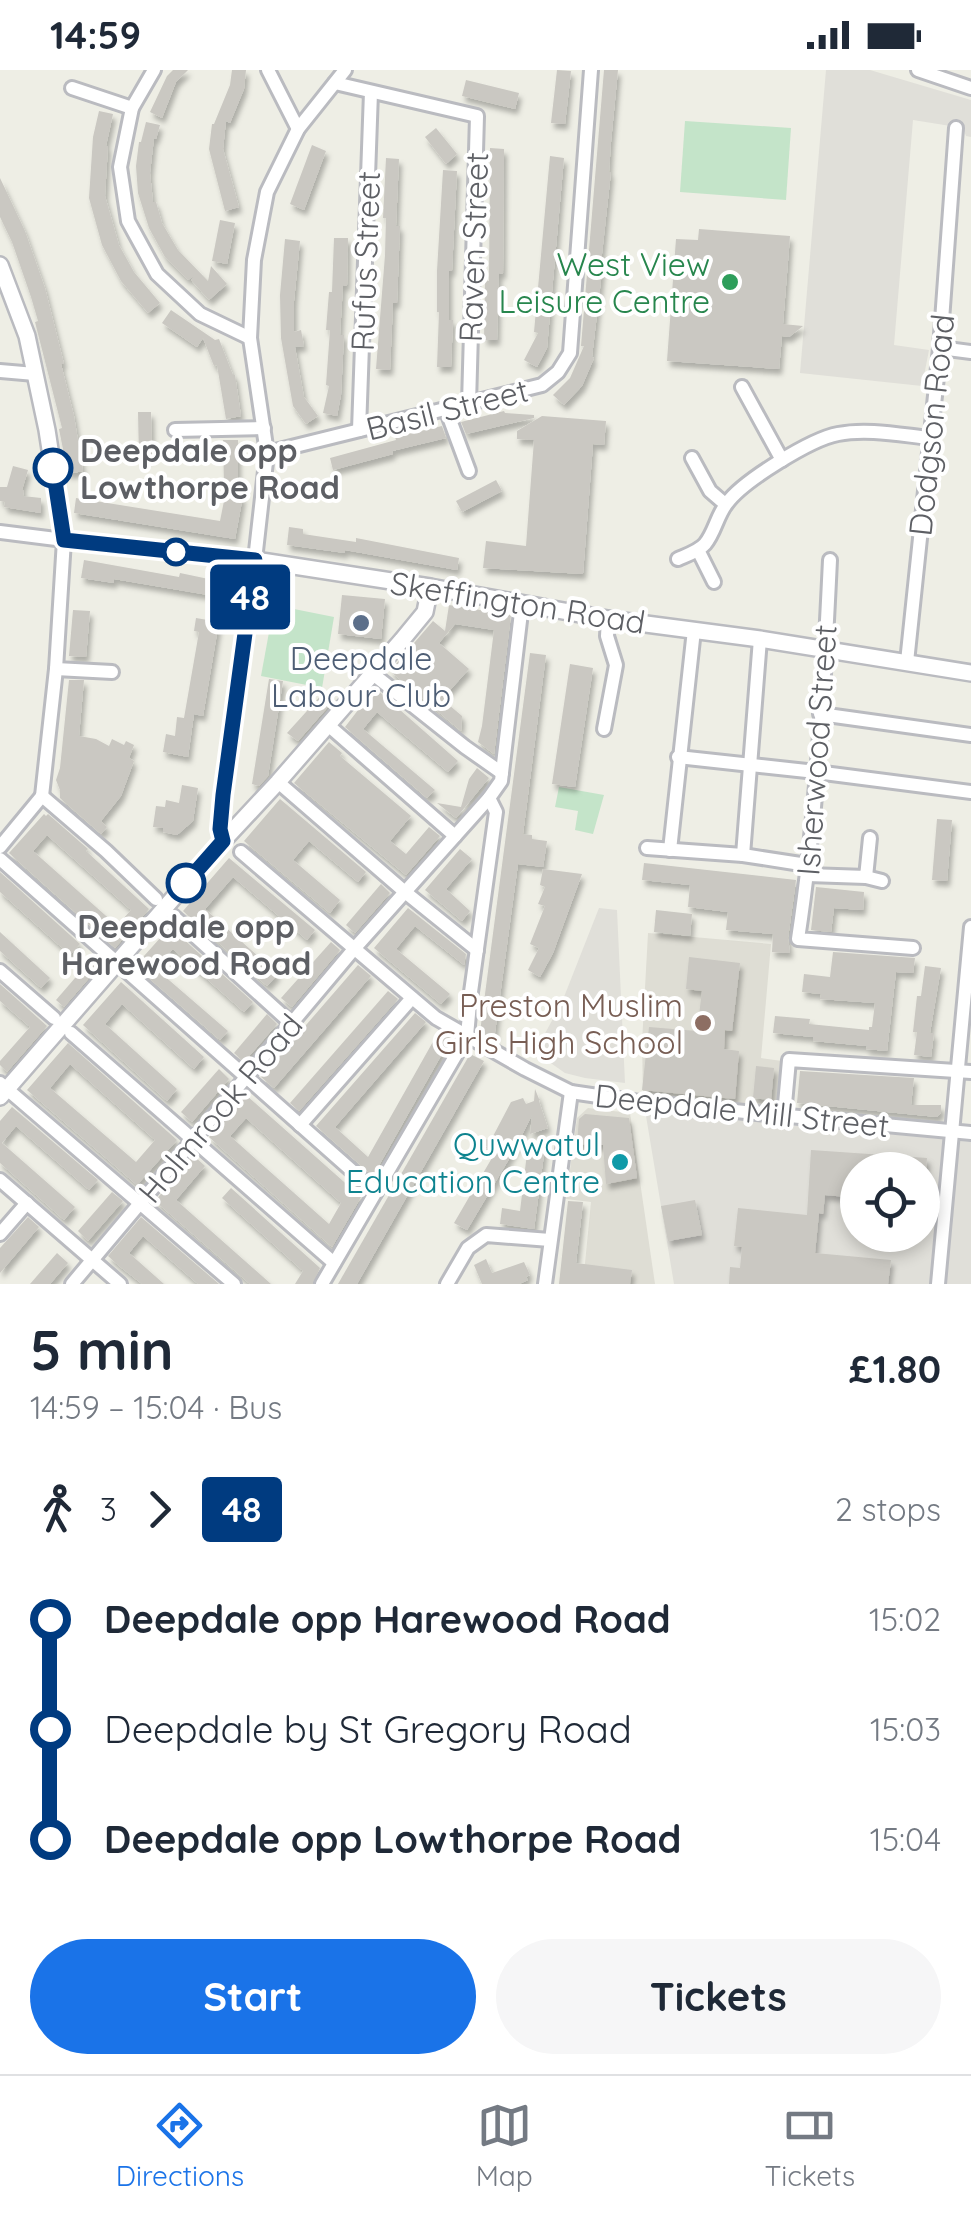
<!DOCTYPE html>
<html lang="en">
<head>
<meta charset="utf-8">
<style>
  body { margin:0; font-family:Quicksand,sans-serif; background:#f6f6f7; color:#1f2937; height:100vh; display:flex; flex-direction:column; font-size:38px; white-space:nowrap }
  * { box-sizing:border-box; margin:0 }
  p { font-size:32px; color:#747a83 }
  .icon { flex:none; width:55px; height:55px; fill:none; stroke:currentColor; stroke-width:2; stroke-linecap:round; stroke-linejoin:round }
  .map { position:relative; height:1214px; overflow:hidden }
  .side { display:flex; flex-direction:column; background:#fff; flex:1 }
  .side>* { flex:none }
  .badge { padding:0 20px; border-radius:8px; font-size:35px; line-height:65px }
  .fabs { position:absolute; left:840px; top:1082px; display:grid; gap:20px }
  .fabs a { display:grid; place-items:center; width:100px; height:100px; border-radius:50%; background:#fff; box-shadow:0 5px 15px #0003; font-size:50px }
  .map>.badge { position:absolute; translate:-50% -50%; box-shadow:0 0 0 5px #fff }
  .legs { display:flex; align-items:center; gap:15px; height:110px; padding:0 30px; font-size:32px }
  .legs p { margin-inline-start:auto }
  .head { display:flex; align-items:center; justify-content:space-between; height:170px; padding:0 30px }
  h1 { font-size:55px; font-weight:700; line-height:75px }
  .button { display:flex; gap:20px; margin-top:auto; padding:20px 30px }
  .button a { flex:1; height:115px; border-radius:60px; background:#1a73e8; color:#fff; font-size:40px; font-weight:700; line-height:115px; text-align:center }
  .button a+a { background:#f6f6f7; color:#1f2937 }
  ul { padding:0 30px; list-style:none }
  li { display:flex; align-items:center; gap:35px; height:110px; font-size:38px }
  li i { display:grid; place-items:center; width:15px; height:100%; margin:0 12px; background:currentColor }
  li i::after { content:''; width:25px; height:25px; margin:-12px; border:8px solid; border-radius:50%; background:#fff }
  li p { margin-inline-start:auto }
  li:first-child i { background:linear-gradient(#0000 50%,currentColor 0) }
  li:last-child i { background:linear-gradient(currentColor 50%,#0000 0) }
  .status { display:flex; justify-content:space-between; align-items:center; height:70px; padding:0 50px; background:#fff; direction:ltr }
  .status svg { height:28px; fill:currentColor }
  .tab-bar { display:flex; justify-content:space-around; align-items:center; height:140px; border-top:2px solid #e0e1e3; background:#fff; font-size:28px; color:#747a83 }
  .tab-bar a { display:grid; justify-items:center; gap:5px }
  .tab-bar .selected { color:#1a73e8 }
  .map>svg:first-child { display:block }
  .industrial { fill:#e0dfd9; fill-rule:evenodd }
  .education { fill:#deddd4 }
  .green { fill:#c4e4c9 }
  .building { fill:#cac8c2; fill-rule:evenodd; filter:url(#shadow) }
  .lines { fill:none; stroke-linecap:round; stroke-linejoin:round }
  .minor-casing { stroke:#babbc0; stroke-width:18 }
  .tertiary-casing { stroke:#babbc0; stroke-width:20 }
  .minor { stroke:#fff; stroke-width:12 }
  .tertiary { stroke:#fff; stroke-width:15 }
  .line-1-casing { stroke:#fff; stroke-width:22 }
  .line-1 { stroke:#003b80; stroke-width:15 }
  .leisure-dot { fill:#2e9e5b; stroke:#fff; stroke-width:4 }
  .stop-1-dot { fill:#fff; stroke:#003b80; stroke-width:5 }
  .service-dot { fill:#5c6f8a; stroke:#fff; stroke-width:4 }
  .education-dot { fill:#8d6e63; stroke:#fff; stroke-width:4 }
  .culture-dot { fill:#0f9aa8; stroke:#fff; stroke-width:4 }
  .labels { text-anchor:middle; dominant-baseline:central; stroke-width:8; stroke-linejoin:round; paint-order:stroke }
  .street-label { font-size:32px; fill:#5d5f64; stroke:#fff }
  .leisure-label { font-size:32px; fill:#27864d; stroke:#fff; text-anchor:end }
  .stop-label { font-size:32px; font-weight:bold; fill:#5d5f64; stroke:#fff; text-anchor:start }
  .service-label { font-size:32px; fill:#4e5e75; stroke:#fff }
  .education-label { font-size:32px; fill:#785e54; stroke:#fff; text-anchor:end }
  .culture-label { font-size:32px; fill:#0d838f; stroke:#fff; text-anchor:end }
</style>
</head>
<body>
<div class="status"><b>14:59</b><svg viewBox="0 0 49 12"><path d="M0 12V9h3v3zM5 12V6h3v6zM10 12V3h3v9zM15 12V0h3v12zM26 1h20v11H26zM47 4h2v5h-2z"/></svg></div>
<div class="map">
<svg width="971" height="1214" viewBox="0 0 971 1214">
  <defs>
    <filter id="shadow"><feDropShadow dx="3" dy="5.5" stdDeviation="2.5" flood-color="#0004"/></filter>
  </defs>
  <rect width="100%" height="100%" fill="#eeeee5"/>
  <!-- industrial -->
  <g class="industrial">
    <polygon points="826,0 870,0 971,30 971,67 966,66 963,58 913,50 894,275 929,280 922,316 800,303"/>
    <polygon points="599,838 617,840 625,1013 585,1008 565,1003 535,982 562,932"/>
    <path d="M643,1040l328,32v142h-297l-28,-168zM858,1100h64v65h-64z"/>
  </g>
  <!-- education -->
  <g class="education">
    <polygon points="648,863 771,874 761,988 782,991 778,1034 735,1033 643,1022 642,973"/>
    <polygon points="588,1038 630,1043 655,1214 583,1214 591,1132 566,1129 577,1048"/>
  </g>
  <!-- green -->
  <g class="green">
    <polygon points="685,51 791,58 786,130 680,122"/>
    <polygon points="274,535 334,547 322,618 261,606"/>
    <polygon points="559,717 604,725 593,764 575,760 578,741 555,737"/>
  </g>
  <!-- building -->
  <g class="building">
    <polygon points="173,0 188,0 176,12 162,48 150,42 167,6"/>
    <polygon points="232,0 246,0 244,19 230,53 226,51 223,79 239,137 225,141 209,79 212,54 214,54 230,15"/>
    <polygon points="557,0 571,1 565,54 551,53"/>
    <polygon points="604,0 618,0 611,72 609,102 611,102 601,193 603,193 592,287 594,288 582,316 564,335 553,325 570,308 584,276 581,276"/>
    <polygon points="466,10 519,23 515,39 462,26"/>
    <polygon points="99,41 113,44 106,76 108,76 105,126 119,175 134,202 160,233 148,243 121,211 102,175 89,128 93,67"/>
    <polygon points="146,52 160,55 156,69 154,68 150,103 153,132 156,132 162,153 178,180 208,211 211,196 227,214 209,230 191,210 195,205 188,210 165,187 149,158 138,123 136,96 139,72 141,72"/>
    <polygon points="436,58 457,84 446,94 425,67"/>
    <polygon points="312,75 326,81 304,140 290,134"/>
    <polygon points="490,78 504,79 503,204 499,203 497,270 484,270 485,210 489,211"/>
    <polygon points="550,86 564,88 547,278 537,297 524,290 538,263 534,262"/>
    <polygon points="386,88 399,89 396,156 400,156 397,233 393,233 390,300 376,299 385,185 386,148 383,148"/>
    <polygon points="443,100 457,101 452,201 449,201 449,250 453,250 451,297 437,297 439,242 437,242 437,201"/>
    <polygon points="0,108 25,161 45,218 64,294 61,294 74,346 83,401 68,404 59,359 62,358 35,252 38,251 31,227 12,172 0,147"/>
    <polygon points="220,150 235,153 227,194 212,191"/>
    <polygon points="699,159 790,166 783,254 803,256 789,267 782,266 779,299 667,291 676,169 698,170"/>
    <polygon points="334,168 348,168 347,216 343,215 340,265 344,265 341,325 337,346 323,343 329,316 326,315 330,260 326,260 329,222 332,222"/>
    <polygon points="285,169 300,171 294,231 294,262 301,260 304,276 295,277 304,327 318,346 306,354 293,336 281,268 280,225"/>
    <polygon points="171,240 215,270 219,269 233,305 235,305 241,346 226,349 217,295 214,296 203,268 197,277 162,253"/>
    <polygon points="504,341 505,343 534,345 534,348 466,364 461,352"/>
    <polygon points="138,342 151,342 152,387 139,387"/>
    <polygon points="542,346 606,351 604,375 593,374 583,504 483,498 486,471 526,476 534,370 517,369 517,361"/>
    <polygon points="442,356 446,368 392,381 393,384 333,400 330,388 396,370 395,367"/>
    <polygon points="223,370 238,370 238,425 243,426 235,469 74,443 76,428 220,451 227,416 224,416"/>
    <polygon points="13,396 28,400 22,420 24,420 23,426 41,428 41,443 4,437 5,432 0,431 0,417 7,417"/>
    <polygon points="496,410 502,421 462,442 456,431"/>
    <polygon points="289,457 303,459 303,464 356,472 356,468 459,488 457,500 345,480 345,483 287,475"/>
    <polygon points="84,490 179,507 180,503 223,512 220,527 114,509 114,513 81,508"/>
    <polygon points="342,525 385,529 381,569 338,564"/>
    <polygon points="449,535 511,545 494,684 478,672 482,656 494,560 455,554 439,573 469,599 442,629 462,646 461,661 390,601 433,551 445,561"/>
    <polygon points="73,540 90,541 86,587 69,586"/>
    <polygon points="196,548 219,552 203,646 194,644 188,687 163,682 166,664 175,666 177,647 184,648 199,562 194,561"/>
    <polygon points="530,583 546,585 523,764 532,765 532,769 547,771 543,797 518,794 494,970 480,962"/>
    <polygon points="570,594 593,598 575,717 552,714"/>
    <polygon points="269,609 283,611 268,706 259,716 252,714"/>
    <polygon points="69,610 84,610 79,666 96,669 109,676 112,669 124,675 126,671 134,675 129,688 134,691 121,726 101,751 107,757 101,764 60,728 60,720 56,710 60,698"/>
    <polygon points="375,618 458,691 448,702 377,642 363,659 435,720 427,728 345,657"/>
    <polygon points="325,621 334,630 298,671 287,663"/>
    <polygon points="329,672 342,683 340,686 411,746 390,771 406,784 429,757 440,766 406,805 294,713"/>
    <polygon points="477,698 489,708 456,748 437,733 461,737 469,709"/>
    <polygon points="182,715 198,718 193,751 177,765 163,762 163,758 153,757 156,736 165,737 166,730 179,733"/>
    <polygon points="280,729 366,802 358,812 309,771 293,790 340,830 330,843 244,771"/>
    <path d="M44,744l2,2 2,-2 40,35 -2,2 63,58 -34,39 -106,-95zM47,765l84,75 -9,10 -8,3 -81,-72z"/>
    <polygon points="937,749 952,750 947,811 932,810"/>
    <polygon points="460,779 472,789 446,819 470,841 462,851 425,820"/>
    <polygon points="229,788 315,860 307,870 233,807 205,839 278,904 267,916 183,841"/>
    <polygon points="644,793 796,810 788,868 790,883 772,882 773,864 726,860 728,842 688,837 690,815 642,810"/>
    <polygon points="543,799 582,804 553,883 540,907 528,900 539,878 530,874 545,836 538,834 545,817 540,815"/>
    <polygon points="0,802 80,874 70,885 0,822"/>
    <polygon points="381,814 390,823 355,863 346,855"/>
    <polygon points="816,817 864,822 863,840 834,838 831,862 811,860"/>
    <polygon points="408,838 466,884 464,895 415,856 396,879 450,924 441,934 374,878"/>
    <polygon points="656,840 692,844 690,866 654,862"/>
    <polygon points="170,857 253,932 244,942 173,879 155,898 228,961 220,970 135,896"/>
    <polygon points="0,862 50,908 41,918 0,881"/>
    <polygon points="331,872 340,880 292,937 281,928"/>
    <polygon points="833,882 915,888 913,903 896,902 887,981 866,979 867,976 813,971 813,967 773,963 775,946 810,949 809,954 869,960 869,957 872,957 875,933 820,929 821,924 802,922 804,904 830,907"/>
    <polygon points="94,886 102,893 64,937 56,930"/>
    <polygon points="689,887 740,893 732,961 725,960 724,979 739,981 735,1029 642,1020 649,957 697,961 702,921 686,919"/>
    <polygon points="358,895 371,906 274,1018 261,1007"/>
    <polygon points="925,896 941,898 930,963 934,963 931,987 914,985 917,962 913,962 917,926 921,926"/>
    <polygon points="121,912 204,987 194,999 122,934 105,954 177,1019 167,1031 83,955"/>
    <polygon points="0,914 47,956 7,1002 0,995 0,991 30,957 0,931"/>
    <polygon points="388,921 398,929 299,1041 290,1033"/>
    <polygon points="415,943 426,952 335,1057 368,1087 439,961 451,968 373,1106 316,1056"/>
    <polygon points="267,944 277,954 244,992 234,983"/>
    <path d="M68,973l109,97 -40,45 -110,-95zM70,994l85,76 -19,22 -86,-74z"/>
    <polygon points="470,984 484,991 357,1214 338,1214"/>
    <polygon points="756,996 774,998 771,1030 753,1028"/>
    <polygon points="219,999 229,1009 192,1052 181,1042"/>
    <polygon points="800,1001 914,1008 911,1035 941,1035 941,1043 937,1047 797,1033"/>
    <polygon points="535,1019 539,1029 540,1029 539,1031 548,1058 530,1064 532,1045 521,1067 507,1072 518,1074 467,1160 454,1153 496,1081 490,1078 486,1079 488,1077 473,1068 491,1070 511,1032 523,1028 526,1034 534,1031"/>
    <path d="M246,1025l115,102 -29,50 -123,-110zM246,1048l95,85 -12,21 -99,-88z"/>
    <polygon points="12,1037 98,1110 89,1120 16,1056 2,1073 75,1137 64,1150 0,1093 0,1051"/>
    <polygon points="585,1044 629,1048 637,1108 606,1114 603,1075 577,1074 579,1049"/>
    <polygon points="528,1075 545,1077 534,1159 500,1154 502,1138 520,1141"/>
    <polygon points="811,1080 927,1088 926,1100 858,1100 858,1128 825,1125 823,1144 819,1143 815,1183 891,1190 888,1214 729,1214 730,1197 740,1198 742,1177 734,1176 738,1138 807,1145"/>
    <polygon points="193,1085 205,1096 176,1130 271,1214 250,1214 155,1131"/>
    <polygon points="231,1118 320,1198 312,1214 295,1214 303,1201 222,1128"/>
    <polygon points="112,1122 123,1131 88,1171 78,1161"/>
    <polygon points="695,1130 702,1165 668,1171 661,1136"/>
    <polygon points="568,1131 583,1132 576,1193 632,1200 630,1214 559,1214"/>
    <polygon points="28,1147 39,1157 0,1203 0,1178"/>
    <polygon points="141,1147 219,1214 198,1214 143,1166 129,1183 164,1214 142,1214 118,1195 108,1186"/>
    <polygon points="57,1183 68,1193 50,1214 30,1214"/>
    <polygon points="486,1189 492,1203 524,1192 530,1205 526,1207 528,1210 519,1214 482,1214 474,1195"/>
  </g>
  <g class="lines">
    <defs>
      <g id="minor">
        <polyline points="154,0 132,38 120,97 128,151 157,204 200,244 250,268"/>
        <polyline points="268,0 298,59"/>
        <polyline points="918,0 971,18"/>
        <polyline points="335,13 477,46 469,334"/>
        <polyline points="72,18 132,38"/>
        <polyline points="940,278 971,282"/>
        <polyline points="0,301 35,304"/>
        <polyline points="742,317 782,390"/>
        <polyline points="446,339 469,401"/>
        <polyline points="175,360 264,358"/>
        <polyline points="359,360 371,22"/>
        <polyline points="267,383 542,315 558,302 570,283 591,0"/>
        <polyline points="692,388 710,421 725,434"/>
        <polyline points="0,462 64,470 56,599 42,726"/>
        <polyline points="698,480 714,512"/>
        <path d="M678,489c9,-4 21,-8 27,-15 10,-12 12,-29 22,-41 16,-22 84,-64 111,-69 29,-6 63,1 92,4"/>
        <polyline points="255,490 267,383 250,268 254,190 267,122 298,59 345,0"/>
        <path d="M830,490c-6,127 -13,254 -32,379l115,9"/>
        <polyline points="907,592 940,278 956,58"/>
        <polyline points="56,599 112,602"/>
        <polyline points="373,604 465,677 502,703"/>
        <polyline points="820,644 971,665"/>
        <polyline points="328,655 455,766"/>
        <polyline points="604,659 616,595 607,566 608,549"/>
        <polyline points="678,687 816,702 971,722"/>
        <polyline points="278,712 405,822 477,880"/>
        <polyline points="42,726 106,781 156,829"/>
        <polyline points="0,777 42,726"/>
        <polyline points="647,778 743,785 807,795"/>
        <polyline points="670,780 694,560"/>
        <polyline points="241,782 436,948 525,999 571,1022 639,1032 971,1063"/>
        <polyline points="743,785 760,569"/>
        <polyline points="0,789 376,1122"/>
        <polyline points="808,805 866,807 870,768"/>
        <polyline points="866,807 882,811"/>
        <polyline points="173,846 292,954"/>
        <polyline points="0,901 54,948"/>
        <polyline points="71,963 334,1193"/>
        <polyline points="0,1013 234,1214"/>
        <polyline points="784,1045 789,990 971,1002"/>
        <polyline points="300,1055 412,928"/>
        <polyline points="0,1110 120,1214"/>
        <polyline points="0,1164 27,1133"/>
        <polyline points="72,1214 354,879 489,728"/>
        <polyline points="322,1214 467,966 471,922 496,742 489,728 501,711 522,534"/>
        <polyline points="447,1214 468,1178 486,1165 550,1170"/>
        <polyline points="545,1214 571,1022"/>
        <polyline points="938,1214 971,857"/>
      </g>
      <g id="tertiary">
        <polyline points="0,195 27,266 47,360 64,470 255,490 430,517 608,549 760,569 971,603"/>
        <polyline points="223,771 220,759 223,725 255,490"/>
        <polyline points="0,1027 223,771 278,712 402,570 425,542 430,517"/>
      </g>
    </defs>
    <!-- minor casing -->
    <use href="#minor" class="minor-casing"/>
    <!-- tertiary casing -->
    <use href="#tertiary" class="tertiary-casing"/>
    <!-- minor -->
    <use href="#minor" class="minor"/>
    <!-- tertiary -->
    <use href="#tertiary" class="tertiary"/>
  </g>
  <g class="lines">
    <defs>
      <polyline id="line-1" points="53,398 64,470 255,490 223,725 220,759 223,771 186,813"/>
    </defs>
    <!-- line-1 casing -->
    <use href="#line-1" class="line-1-casing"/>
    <!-- line-1 -->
    <use href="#line-1" class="line-1"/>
  </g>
  <!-- markers -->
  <circle class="leisure-dot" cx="730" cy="212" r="10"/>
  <g class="stop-1-dot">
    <circle cx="53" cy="398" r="18"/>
    <circle cx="176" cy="482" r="12"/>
    <circle cx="186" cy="813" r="18"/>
  </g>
  <circle class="service-dot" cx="361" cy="553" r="10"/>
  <circle class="education-dot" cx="703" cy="953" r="10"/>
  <circle class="culture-dot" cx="620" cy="1092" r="10"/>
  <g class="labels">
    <!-- street labels -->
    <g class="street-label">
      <text transform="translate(473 177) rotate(-88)">Raven Street</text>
      <text transform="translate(365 191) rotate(-88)">Rufus Street</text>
      <text transform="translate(447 339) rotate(-14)">Basil Street</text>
      <text transform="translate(931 355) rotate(-84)">Dodgson Road</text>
      <text transform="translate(518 532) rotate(9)">Skeffington Road</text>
      <text transform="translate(816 680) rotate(-86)">Isherwood Street</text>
      <text transform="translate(220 1038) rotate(-50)">Holmrook Road</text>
      <text transform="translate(742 1040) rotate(6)">Deepdale Mill Street</text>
    </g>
    <!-- leisure labels -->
    <g class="leisure-label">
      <text x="710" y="194">West View<tspan x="710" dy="37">Leisure Centre</tspan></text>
    </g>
    <!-- stop labels -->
    <g class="stop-label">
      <text x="80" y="380">Deepdale opp<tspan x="80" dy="37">Lowthorpe Road</tspan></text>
      <text x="186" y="856" text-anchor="middle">Deepdale opp<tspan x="186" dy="37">Harewood Road</tspan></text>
    </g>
    <!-- service labels -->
    <g class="service-label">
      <text x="361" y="588">Deepdale<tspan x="361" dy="37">Labour Club</tspan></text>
    </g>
    <!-- education labels -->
    <g class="education-label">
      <text x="683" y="935">Preston Muslim<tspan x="683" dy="37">Girls High School</tspan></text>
    </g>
    <!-- culture labels -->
    <g class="culture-label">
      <text x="600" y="1074">Quwwatul<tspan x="600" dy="37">Education Centre</tspan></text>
    </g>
  </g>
</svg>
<div class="fabs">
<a><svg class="icon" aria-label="locate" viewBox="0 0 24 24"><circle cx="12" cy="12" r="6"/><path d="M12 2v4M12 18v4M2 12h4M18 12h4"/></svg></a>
</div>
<b class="badge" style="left:250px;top:527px;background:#003b80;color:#fff">48</b>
</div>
<section class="side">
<div class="head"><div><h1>5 min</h1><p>14:59 – 15:04 · Bus</p></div><b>£1.80</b></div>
<div class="legs"><svg class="icon" aria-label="walk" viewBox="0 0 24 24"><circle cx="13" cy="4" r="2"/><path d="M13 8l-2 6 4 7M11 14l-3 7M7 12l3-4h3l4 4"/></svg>3<svg class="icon" aria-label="forward" viewBox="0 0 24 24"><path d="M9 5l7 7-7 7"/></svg><b class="badge" style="background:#003b80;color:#fff">48</b><p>2 stops</p></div>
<ul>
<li><i style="color:#003b80"></i><b>Deepdale opp Harewood Road</b><p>15:02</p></li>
<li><i style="color:#003b80"></i><span>Deepdale by St Gregory Road</span><p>15:03</p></li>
<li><i style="color:#003b80"></i><b>Deepdale opp Lowthorpe Road</b><p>15:04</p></li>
</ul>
<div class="button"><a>Start</a><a>Tickets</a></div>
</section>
<nav class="tab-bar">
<a class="selected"><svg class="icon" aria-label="directions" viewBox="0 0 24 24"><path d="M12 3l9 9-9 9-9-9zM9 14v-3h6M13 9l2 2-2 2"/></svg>Directions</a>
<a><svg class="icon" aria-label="map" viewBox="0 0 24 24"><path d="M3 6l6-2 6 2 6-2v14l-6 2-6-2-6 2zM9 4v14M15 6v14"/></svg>Map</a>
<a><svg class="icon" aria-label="tickets" viewBox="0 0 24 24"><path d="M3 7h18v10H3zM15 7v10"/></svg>Tickets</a>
</nav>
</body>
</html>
